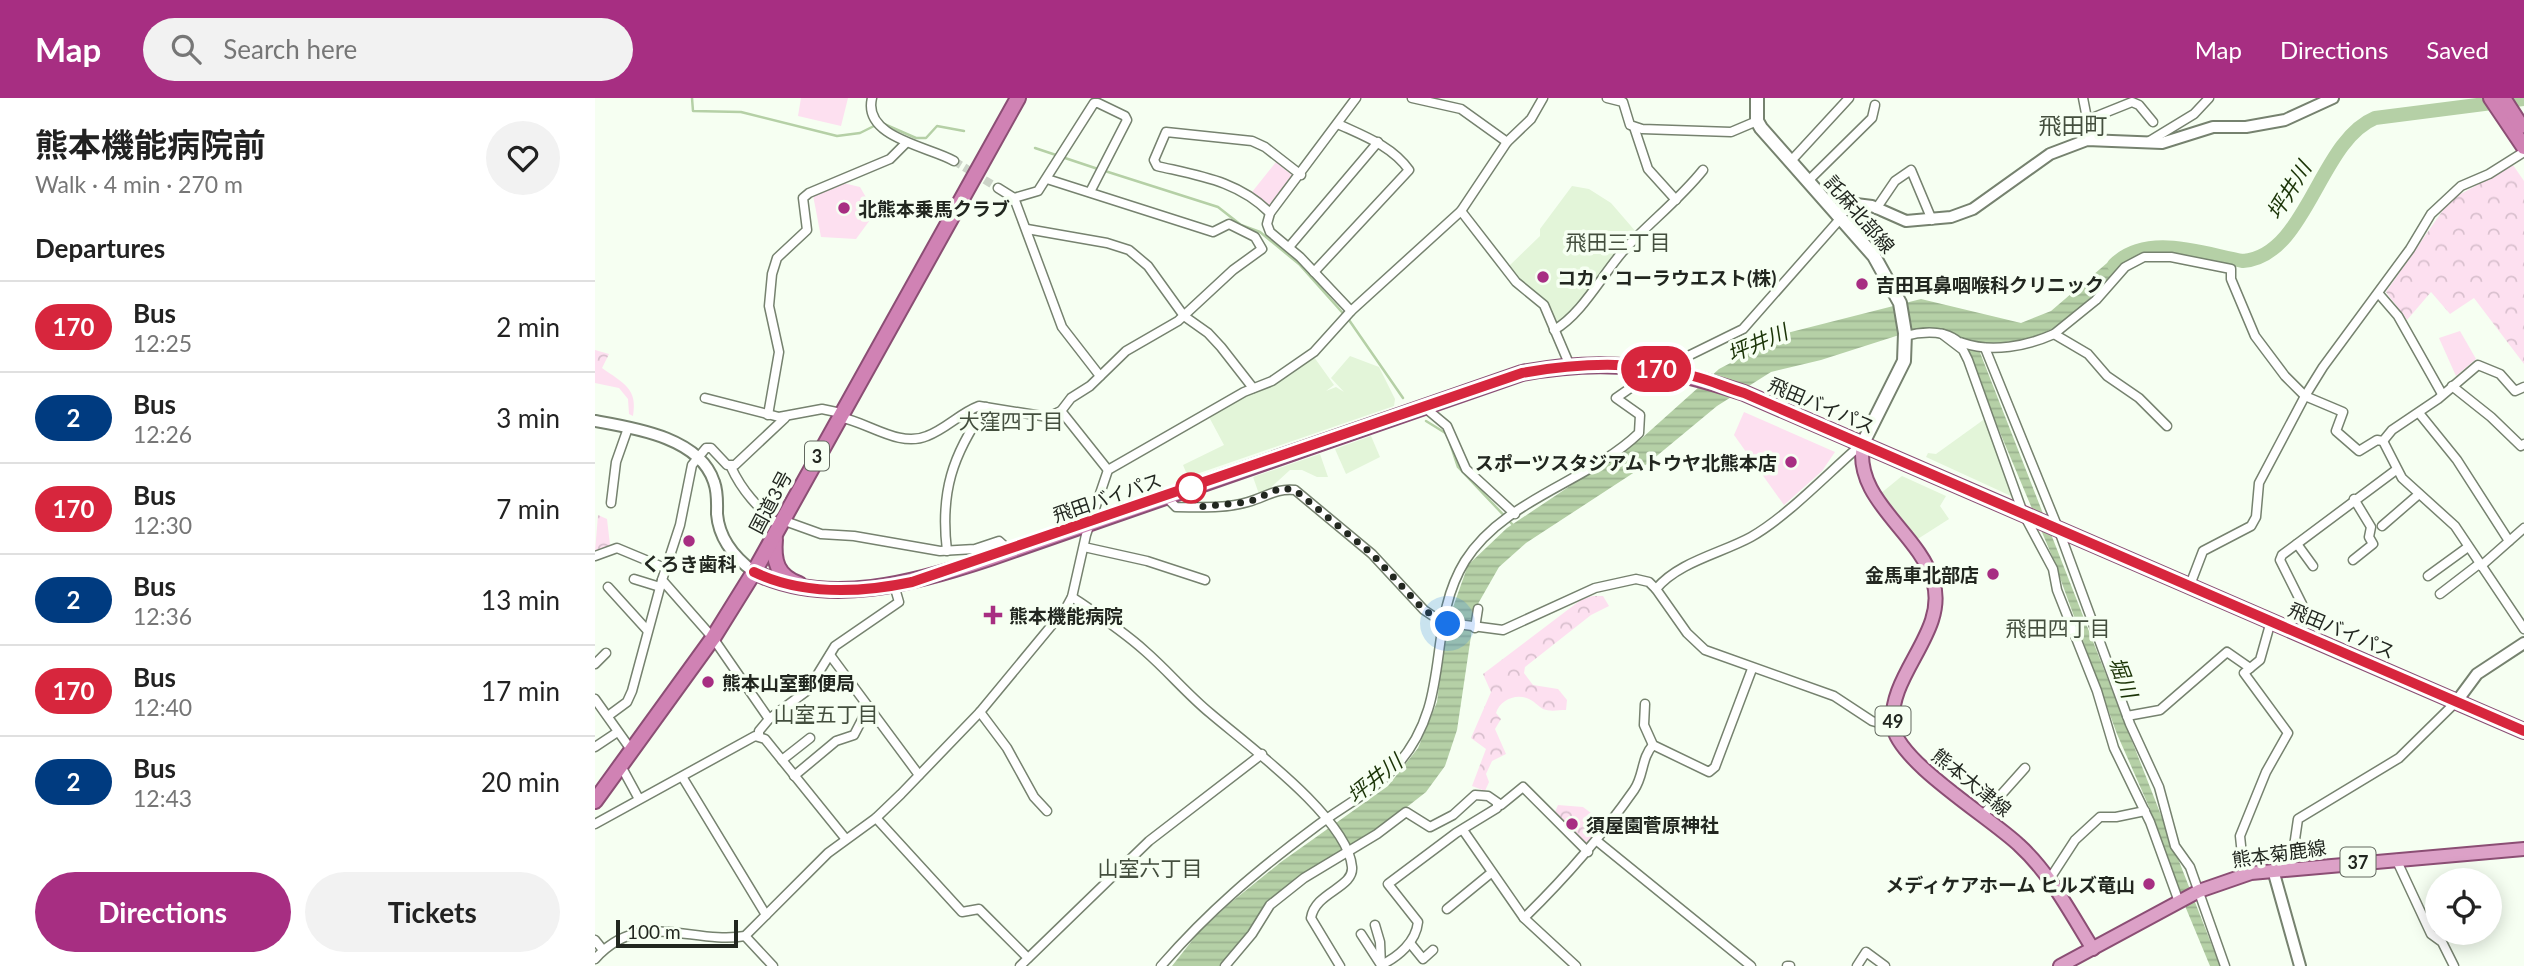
<!DOCTYPE html>
<html lang="en">
<head>
<meta charset="utf-8">
<style>
  body { margin:0; font-family:Lato,"Noto Sans JP",sans-serif; background:#f2f2f2; color:#222; height:100vh; display:flex; flex-direction:column; font-size:26px; white-space:nowrap }
  * { box-sizing:border-box; margin:0 }
  p { font-size:23px; color:#767676 }
  .icon { flex:none; width:38px; height:38px; fill:none; stroke:currentColor; stroke-width:2; stroke-linecap:round; stroke-linejoin:round }
  .map { position:relative; flex:1; overflow:hidden }
  .sheet { display:flex; flex-direction:column; background:#fff; width:595px }
  .sheet>* { flex:none }
  .badge { padding:0 14px; border-radius:23px; font-size:24px; line-height:46px }
  .buttons { position:absolute; left:1830px; top:770px; display:grid; gap:14px }
  .buttons a { display:grid; place-items:center; width:77px; height:77px; border-radius:50%; background:#fff; box-shadow:0 4px 18px #0003; font-size:35px }
  .scale { position:absolute; left:21px; bottom:18px; width:122px; box-sizing:border-box; padding-left:7px; border:4px solid #222720; border-top:0; font-size:19px; line-height:24px; white-space:nowrap; color:#222720; -webkit-text-stroke:5px #f6fff2; paint-order:stroke }
  .you { position:absolute; width:35px; height:35px; margin:-18px; border:5px solid #fff; border-radius:50%; background:#1a73e8; box-shadow:0 0 0 10px #1a73e833 }
  .map>.badge { position:absolute; translate:-50% -50%; box-shadow:0 0 0 4px #fff }
  h2 { padding:0 35px; font-size:26px; line-height:63px }
  .round { display:grid; place-items:center; flex:none; width:74px; height:74px; border-radius:37px; background:#f2f2f2 }
  .headline { display:flex; align-items:center; justify-content:space-between; height:119px; padding:0 35px }
  h1 { font-size:33px; font-weight:700; line-height:52px }
  .cta { display:flex; gap:14px; margin-top:auto; padding:14px 35px }
  .cta a { flex:1; height:80px; border-radius:42px; background:#a72e82; color:#fff; font-size:28px; font-weight:700; line-height:80px; text-align:center }
  .cta a+a { background:#f2f2f2; color:#222 }
  ul { padding:0; list-style:none }
  li { display:flex; align-items:center; gap:21px; height:91px; padding:0 35px; border-top:2px solid #e0e0e0 }
  li div { flex:1 }
  li b { display:block; font-size:26px }
  li em { font-style:normal }
  li .badge { min-width:77px; font-weight:700; text-align:center }
  header { display:flex; align-items:center; gap:42px; box-sizing:border-box; height:98px; padding:0 35px; background:#a72e82; color:#fff }
  header strong { font-size:33px }
  nav { display:flex; gap:38px; margin-inline-start:auto; font-size:24px }
  .search { width:490px; height:63px; background:#f2f2f2; display:flex; align-items:center; gap:18px; box-sizing:border-box; padding:0 24px; border-radius:38px; color:#767676; font-size:26px }
  main { display:flex; flex:1; min-height:0 }
  .map>svg:first-child { display:block }
  .built { fill:#e3f5d9 }
  .forest { fill:url(#forest-crowns) }
  .green { fill:#fde0f0 }
  .water { fill:url(#water-rules) }
  .lines { fill:none; stroke-linecap:round; stroke-linejoin:round }
  .stream { stroke:#b5d0a6; stroke-width:2.5 }
  .river { stroke:#b5d0a6; stroke-width:14 }
  .minor-tunnel { stroke:#ccd4c8; stroke-width:8; stroke-dasharray:8 4; stroke-linecap:butt }
  .minor-casing { stroke:#76826f; stroke-width:11 }
  .tertiary-casing { stroke:#76826f; stroke-width:14 }
  .secondary-casing { stroke:#76826f; stroke-width:16 }
  .primary-casing { stroke:#8b4e74; stroke-width:16 }
  .trunk-casing { stroke:#8b4e74; stroke-width:18 }
  .minor { stroke:#fff; stroke-width:8 }
  .tertiary { stroke:#fff; stroke-width:10 }
  .secondary { stroke:#fff; stroke-width:12 }
  .primary { stroke:#dca1c7; stroke-width:12 }
  .trunk { stroke:#d082b4; stroke-width:14 }
  .line-casing { stroke:#fff; stroke-width:16 }
  .line { stroke:#d7263d; stroke-width:10 }
  .walk { stroke:#222720; stroke-width:7; stroke-dasharray:0 12.6 }
  .poi-dot { fill:#a72e82; stroke:#f6fff2; stroke-width:2.5 }
  .stop-dot { fill:#fff; stroke:#d7263d; stroke-width:3.5 }
  .labels { text-anchor:middle; dominant-baseline:central; stroke-width:7; stroke-linejoin:round; paint-order:stroke }
  .shield { fill:#f6fff2; stroke:#62685f; stroke-width:2 }
  .shield-label { font-size:18px; font-weight:bold; fill:#222720 }
  .poi-label { font-size:19px; font-weight:bold; fill:#222720; stroke:#f6fff2; text-anchor:start }
  .street-label { font-size:19px; fill:#222720; stroke:#f6fff2 }
  .water-label { font-size:21px; font-style:italic; fill:#1b3407; stroke:#f6fff2 }
  .neighbourhood-label { font-size:21px; fill:#444f3e; stroke:#f6fff2 }
  .quarter-label { font-size:23px; fill:#444f3e; stroke:#f6fff2 }
</style>
</head>
<body>
<header>
<strong>Map</strong>
<div class="search"><svg class="icon" aria-label="search" viewBox="0 0 24 24"><circle cx="10" cy="10" r="6"/><path d="M15 15l6 6"/></svg>Search here</div>
<nav><a>Map</a><a>Directions</a><a>Saved</a></nav>
</header>
<main>
<section class="sheet">
<div class="headline"><div><h1>熊本機能病院前</h1><p>Walk · 4 min · 270 m</p></div><a class="round"><svg class="icon" aria-label="heart" viewBox="0 0 24 24"><path d="M12 20l-8-8c-3-5 5-10 8-4 3-6 11-1 8 4z"/></svg></a></div>
<h2>Departures</h2>
<ul>
<li><span class="badge" style="background:#d7263d;color:#fff">170</span><div><b>Bus</b><p>12:25</p></div><em>2 min</em></li>
<li><span class="badge" style="background:#003b80;color:#fff">2</span><div><b>Bus</b><p>12:26</p></div><em>3 min</em></li>
<li><span class="badge" style="background:#d7263d;color:#fff">170</span><div><b>Bus</b><p>12:30</p></div><em>7 min</em></li>
<li><span class="badge" style="background:#003b80;color:#fff">2</span><div><b>Bus</b><p>12:36</p></div><em>13 min</em></li>
<li><span class="badge" style="background:#d7263d;color:#fff">170</span><div><b>Bus</b><p>12:40</p></div><em>17 min</em></li>
<li><span class="badge" style="background:#003b80;color:#fff">2</span><div><b>Bus</b><p>12:43</p></div><em>20 min</em></li>
</ul>
<div class="cta"><a>Directions</a><a>Tickets</a></div>
</section>
<div class="map">
<svg width="1929" height="868" viewBox="0 0 1929 868">
  <defs>
    <pattern id="forest-crowns" width="20" height="18" patternUnits="userSpaceOnUse" patternTransform="scale(1.75)"><rect width="20" height="18" fill="#fde0f0"/><path d="M2 6a3 3 0 1 1 6 0M12 15a3 3 0 1 1 6 0" fill="none" stroke="#d9c0ce"/></pattern>
    <pattern id="water-rules" width="6" height="5" patternUnits="userSpaceOnUse" patternTransform="scale(1.75)"><rect width="6" height="5" fill="#b5d0a6"/><path d="M0 2.5h6" fill="none" stroke="#9bb38f"/></pattern>
  </defs>
  <rect width="100%" height="100%" fill="#f6fff2"/>
  <!-- built -->
  <g class="built">
    <polygon points="977,88 994,91 1016,105 1042,135 1003,177 980,212 964,226 913,169 945,138 945,131"/>
    <polygon points="755,258 784,269 800,301 799,308 593,379 588,367 629,347 614,319 652,296 694,278 719,259 739,287 731,293 741,289 749,294 736,280"/>
    <polygon points="1391,320 1418,393 1416,398 1331,359 1333,355 1341,356"/>
    <polygon points="776,338 785,359 751,376 740,351"/>
    <polygon points="725,356 733,379 722,379 707,372 695,372 671,394 664,396 658,379"/>
    <polygon points="1307,378 1351,398 1345,408 1354,421 1318,444 1285,396"/>
  </g>
  <!-- forest -->
  <g class="forest">
    <polygon points="1918,67 1929,83 1929,266 1879,200 1855,216 1836,194 1812,222 1791,194 1855,102"/>
    <path d="M0,252l14,4 -7,14c21,15 36,20 31,48l-4,-2 -1,-15 -9,-11 -24,-5z"/>
    <polygon points="3,417 12,421 15,447 0,454"/>
    <path d="M998,498h10l6,10 -18,9 -66,52 -1,6 9,12 25,4 9,11 -1,10c-8,0 -16,2 -23,-1 -5,-3 -9,-8 -14,-10 -13,-6 -29,1 -33,14l5,6 -6,10 11,25 -14,7 -6,13 3,8 -4,9 -13,-5 14,-37 -15,-11 20,-46 -8,-18 99,-75z"/>
    <polygon points="963,707 988,709 1008,724 1006,732 991,747 963,724 960,714"/>
  </g>
  <!-- green -->
  <g class="green">
    <polygon points="206,0 253,0 246,28 203,18"/>
    <polygon points="681,64 697,77 674,108 657,94"/>
    <polygon points="248,85 265,89 280,115 261,141 226,139 218,97"/>
    <polygon points="1865,233 1881,261 1861,278 1844,240"/>
    <polygon points="1149,314 1240,354 1227,373 1189,407 1139,337"/>
  </g>
  <!-- water -->
  <path class="water" d="M1526,153l9,7c-54,50 -66,86 -149,85l-2,7 241,616h-10l-42,-101 -18,-56 -33,-75 -65,-178 -91,-216 -11,-8 -32,-3 -97,31 -50,12 -54,34 -70,58 -121,79 -27,24 -24,42 -18,121 -12,36 -19,26 -33,26 -89,56 -41,33 -5,15 -38,44h-48l26,-33 31,-29 52,-42 107,-76 30,-38 19,-46 9,-75 22,-62 39,-37 135,-90 77,-69 68,-36 134,-34 100,24 30,-12z"/>
  <g class="lines">
    <!-- stream -->
    <g class="stream">
      <polyline points="97,0 98,13 146,14 242,38 265,35 283,26"/>
      <polyline points="289,26 321,40 331,40 342,28 369,33"/>
      <polyline points="440,50 503,71"/>
      <polyline points="510,73 623,109 646,127 665,134 704,166 754,222 808,300"/>
      <polyline points="831,323 852,336"/>
      <polyline points="855,345 863,369 918,427"/>
    </g>
    <!-- river -->
    <path class="river" d="M1519,167c33,-33 89,-11 129,-4 64,-5 76,-120 132,-143l149,-19"/>
    <!-- minor-tunnel -->
    <polyline class="minor-tunnel" points="359,63 403,90"/>
    <defs>
      <g id="minor">
        <path d="M277,0c-10,40 59,49 82,63"/>
        <polyline points="817,0 866,11 912,44"/>
        <polyline points="1012,0 1028,4 1035,27 1047,31 1136,34 1162,23"/>
        <polyline points="1488,0 1496,41"/>
        <polyline points="1492,22 1537,4 1544,7 1558,24"/>
        <polyline points="1039,29 1053,71 1081,102"/>
        <polyline points="1553,44 1599,16 1614,0"/>
        <polyline points="1195,64 1254,0"/>
        <polyline points="1212,84 1277,20 1280,7"/>
        <polyline points="403,90 419,100 443,93 499,5 503,5 530,18 532,22 495,94"/>
        <polyline points="419,100 467,229 505,278"/>
        <polyline points="1281,111 1300,83 1316,72 1337,122"/>
        <polyline points="866,113 921,184 949,207 975,268"/>
        <path d="M675,115c-32,-32 -70,-37 -113,-47l-3,-6 12,-28 86,9 13,6 36,28"/>
        <polyline points="432,131 512,145 534,152 553,168 589,218 613,235 626,249 658,290"/>
        <polyline points="694,149 783,44"/>
        <path d="M719,174l95,-102c-17,-24 -45,-34 -71,-46"/>
        <polyline points="1784,196 1803,218 1847,296"/>
        <polyline points="756,213 705,159 675,134 672,126 675,115 761,0"/>
        <path d="M959,232c28,-16 48,-55 70,-80 26,-28 56,-51 79,-80"/>
        <polyline points="1347,236 1368,252 1373,262 1428,415 1458,471 1462,492 1502,593 1519,650 1555,724 1584,804"/>
        <polyline points="1459,236 1501,202 1530,169 1549,159 1576,159 1636,171 1636,181 1660,238 1690,278 1710,298 1748,314 1741,333 1764,353 1782,342 1788,343 1797,332 1843,301 1883,267 1905,276 1920,293 1929,289"/>
        <path d="M1310,238c14,-4 35,-6 48,2 9,5 0,2 10,5 29,10 64,3 91,-9l34,20 19,22 32,22 28,28"/>
        <polyline points="1390,250 1463,430 1535,626 1564,689 1580,748 1595,769 1630,868"/>
        <polyline points="1076,273 1089,260 1148,231 1245,121"/>
        <polyline points="1857,288 1896,319 1926,348 1929,346"/>
        <polyline points="110,300 184,319 227,311 246,315"/>
        <polyline points="828,308 852,328 871,371 920,416"/>
        <polyline points="466,313 513,372"/>
        <polyline points="1824,315 1862,362 1914,443"/>
        <polyline points="173,317 184,254 174,208 177,176 182,160 212,132 208,100 214,95 295,61 310,46"/>
        <path d="M244,319c29,5 60,31 88,19 19,-7 33,-23 52,-30l69,11 13,-6 10,-13 19,-12 36,-35 52,-30 55,-51 29,-21 -7,-12 -26,-13 -16,8 -166,-53"/>
        <polyline points="1788,343 1807,380 1860,428 1929,531"/>
        <path d="M136,369c11,24 27,41 48,58"/>
        <path d="M571,399l10,10c24,0 48,2 72,-5 18,-5 28,-14 47,-12l77,64 52,56 18,12 61,8 92,-42 41,-9 13,3 7,7 31,44 18,17 129,46 38,25 21,6"/>
        <polyline points="16,405 21,364 33,330"/>
        <polyline points="187,422 226,436 259,438 345,453 380,451 404,443 415,453"/>
        <polyline points="1787,428 1824,396"/>
        <polyline points="1702,446 1718,468"/>
        <polyline points="489,449 552,463 610,482"/>
        <path d="M352,453c-7,-58 5,-96 39,-144"/>
        <polyline points="0,458 22,450 70,470"/>
        <polyline points="1758,462 1778,446 1774,439 1776,429 1759,401"/>
        <polyline points="1886,468 1929,430"/>
        <polyline points="1833,478 1873,449"/>
        <polyline points="39,481 65,489"/>
        <polyline points="1595,487 1608,453 1656,428 1661,419 1664,385 1710,298 1728,269 1815,151 1836,116 1866,88 1894,76 1929,54"/>
        <polyline points="13,489 52,532"/>
        <path d="M1061,491c22,-27 66,-36 95,-52 37,-21 79,-66 112,-94"/>
        <polyline points="1845,496 1884,466"/>
        <path d="M477,499c25,17 51,34 73,54 23,20 42,43 65,62 36,31 138,105 142,154 2,21 -37,25 -41,51l29,48"/>
        <polyline points="1689,529 1707,510 1707,506 1685,462 1687,457 1801,372"/>
        <polyline points="880,530 883,511"/>
        <polyline points="235,557 324,677"/>
        <polyline points="0,566 11,555"/>
        <polyline points="0,601 37,653"/>
        <polyline points="1050,606 1049,627 1058,647 1114,674 1120,669 1157,571"/>
        <polyline points="385,614 412,650 439,699 452,713"/>
        <polyline points="13,618 32,604 37,593 67,482"/>
        <polyline points="1532,618 1565,612 1632,554 1655,570"/>
        <polyline points="174,621 118,540 67,482 85,427 97,367 111,350 116,350 132,367 140,367 190,320"/>
        <polyline points="164,638 164,633 174,621 213,592 240,548 304,504 299,487"/>
        <polyline points="0,649 21,635"/>
        <polyline points="187,662 215,640"/>
        <polyline points="26,668 44,701"/>
        <polyline points="199,678 241,643 259,637 273,610"/>
        <polyline points="88,680 171,817"/>
        <polyline points="1388,717 1430,670"/>
        <polyline points="281,720 367,814 384,811 433,860"/>
        <polyline points="0,726 160,638 170,641 250,740"/>
        <polyline points="868,732 929,820 981,868"/>
        <polyline points="1002,743 1156,868"/>
        <polyline points="1801,761 1836,836 1847,844 1859,868"/>
        <polyline points="1696,769 1703,721 1804,660 1862,603"/>
        <polyline points="1649,776 1645,738 1671,674 1693,635 1649,575 1665,562 1676,523"/>
        <polyline points="1454,782 1480,742 1505,719 1521,719 1550,713"/>
        <polyline points="852,811 896,775"/>
        <path d="M929,820c41,-40 77,-81 110,-128 10,-14 7,-32 19,-45"/>
        <polyline points="780,827 785,844 786,868"/>
        <path d="M766,836l20,31c17,-8 35,-23 37,-43l-30,-38 68,-51 41,-25v-4"/>
        <polyline points="150,838 178,868"/>
        <polyline points="0,842 8,852"/>
        <polyline points="815,845 828,861 838,852"/>
        <path d="M0,861c45,-51 97,-14 150,-23l83,-83 48,-35 25,-24 79,-82 86,-104 6,-11 14,-62 22,-65 136,-78 28,-11 42,-29 37,-41 110,-100 46,-69 24,-23 12,-21"/>
        <polyline points="425,868 554,743 667,656"/>
        <path d="M566,868c48,-55 94,-94 153,-138 27,-21 61,-37 84,-64 56,-64 27,-138 67,-203 39,-62 123,-79 174,-128l1,-18 -24,-17 23,-16 7,-14"/>
        <polyline points="630,868 657,836 675,807 709,780 782,736 811,714 835,729 858,717 880,697 893,698 906,707 928,689 993,754"/>
        <polyline points="1192,868 1195,868"/>
        <polyline points="1262,868 1271,854 1290,868"/>
      </g>
      <g id="tertiary">
        <polyline points="1242,117 1261,106 1277,108 1311,123 1356,119 1378,111 1455,56 1492,42 1567,45 1618,29 1651,29 1690,22 1738,0"/>
        <path d="M0,323c40,7 105,17 119,61 4,11 3,21 3,32 2,25 18,44 37,58"/>
        <polyline points="1862,603 1882,576 1929,545"/>
        <polyline points="1678,772 1705,868"/>
      </g>
      <polyline id="secondary" points="1162,0 1162,23 1166,30 1279,158 1305,205 1310,235 1309,263 1268,345"/>
      <g id="primary">
        <path d="M1268,345c-10,57 55,88 70,138 16,51 -46,93 -40,145 5,36 98,92 126,119 31,28 52,69 74,104"/>
        <polyline points="1465,868 1604,793 1656,775 1929,751"/>
      </g>
      <g id="trunk">
        <polyline points="1896,0 1929,49"/>
        <polyline points="1908,0 1926,28"/>
        <path d="M180,441c-2,22 2,37 24,45"/>
        <path d="M159,474c74,36 161,11 236,-14l532,-185c84,-16 142,-7 222,20l780,338"/>
        <polyline points="0,703 118,540 159,474 423,0"/>
      </g>
    </defs>
    <!-- minor casing -->
    <use href="#minor" class="minor-casing"/>
    <!-- tertiary casing -->
    <use href="#tertiary" class="tertiary-casing"/>
    <!-- secondary casing -->
    <use href="#secondary" class="secondary-casing"/>
    <!-- primary casing -->
    <use href="#primary" class="primary-casing"/>
    <!-- trunk casing -->
    <use href="#trunk" class="trunk-casing"/>
    <!-- minor -->
    <use href="#minor" class="minor"/>
    <!-- tertiary -->
    <use href="#tertiary" class="tertiary"/>
    <!-- secondary -->
    <use href="#secondary" class="secondary"/>
    <!-- primary -->
    <use href="#primary" class="primary"/>
    <!-- trunk -->
    <use href="#trunk" class="trunk"/>
  </g>
  <g class="lines">
    <defs>
      <path id="line" d="M159,474c48,23 106,21 158,10l610,-209c56,-10 115,-13 171,3 17,4 34,12 51,17l780,338"/>
    </defs>
    <!-- line casing -->
    <use href="#line" class="line-casing"/>
    <!-- line -->
    <use href="#line" class="line"/>
    <!-- walk -->
    <polyline class="walk" points="596,390 603,409 654,404 686,390 700,392 777,456 829,512 853,526"/>
  </g>
  <!-- markers -->
  <g class="poi-dot">
    <circle cx="249" cy="110" r="7"/>
    <circle cx="948" cy="179" r="7"/>
    <circle cx="1267" cy="186" r="7"/>
    <circle cx="1196" cy="364" r="7"/>
    <circle cx="94" cy="443" r="7"/>
    <circle cx="1398" cy="476" r="7"/>
    <path d="M394.5 506.5h7v7h7v7h-7v7h-7v-7h-7v-7h7z"/>
    <circle cx="113" cy="584" r="7"/>
    <circle cx="977" cy="726" r="7"/>
    <circle cx="1554" cy="786" r="7"/>
  </g>
  <circle class="stop-dot" cx="596" cy="390" r="14"/>
  <g class="labels">
    <!-- shield labels -->
    <g class="shield">
      <rect x="210" y="343.5" width="24" height="29" rx="5"/>
      <rect x="1280.5" y="608.5" width="35" height="29" rx="5"/>
      <rect x="1745.5" y="749.5" width="35" height="29" rx="5"/>
    </g>
    <g class="shield-label">
      <text x="222" y="358">3</text>
      <text x="1298" y="623">49</text>
      <text x="1763" y="764">37</text>
    </g>
    <!-- poi labels -->
    <g class="poi-label">
      <text x="263" y="110">北熊本乗馬クラブ</text>
      <text x="962" y="179">コカ・コーラウエスト(株)</text>
      <text x="1281" y="186">吉田耳鼻咽喉科クリニック</text>
      <text x="1182" y="364" text-anchor="end">スポーツスタジアムトウヤ北熊本店</text>
      <text x="94" y="465" text-anchor="middle">くろき歯科</text>
      <text x="1384" y="476" text-anchor="end">金馬車北部店</text>
      <text x="414" y="517">熊本機能病院</text>
      <text x="127" y="584">熊本山室郵便局</text>
      <text x="991" y="726">須屋園菅原神社</text>
      <text x="1540" y="786" text-anchor="end">メディケアホーム ヒルズ竜山</text>
    </g>
    <!-- street labels -->
    <g class="street-label">
      <text transform="translate(1265 116) rotate(49)">託麻北部線</text>
      <text transform="translate(1227 307) rotate(23)">飛田バイパス</text>
      <text transform="translate(512 399) rotate(-19)">飛田バイパス</text>
      <text transform="translate(175 404) rotate(-62)">国道3号</text>
      <text transform="translate(1747 532) rotate(23)">飛田バイパス</text>
      <text transform="translate(1377 684) rotate(39)">熊本大津線</text>
      <text transform="translate(1684 755) rotate(-8)">熊本菊鹿線</text>
    </g>
    <!-- water labels -->
    <g class="water-label">
      <text transform="translate(1693 92) rotate(-58)">坪井川</text>
      <text transform="translate(1162 244) rotate(-23)">坪井川</text>
      <text transform="translate(1529 579) rotate(69)">堀川</text>
      <text transform="translate(779 680) rotate(-39)">坪井川</text>
    </g>
    <!-- neighbourhood labels -->
    <g class="neighbourhood-label">
      <text x="1023" y="143">飛田三丁目</text>
      <text x="416" y="322">大窪四丁目</text>
      <text x="1463" y="529">飛田四丁目</text>
      <text x="231" y="615">山室五丁目</text>
      <text x="555" y="769">山室六丁目</text>
    </g>
    <!-- quarter labels -->
    <g class="quarter-label">
      <text x="1478" y="27">飛田町</text>
    </g>
  </g>
</svg>
<div class="buttons">
<a><svg class="icon" aria-label="locate" viewBox="0 0 24 24"><circle cx="12" cy="12" r="6"/><path d="M12 2v4M12 18v4M2 12h4M18 12h4"/></svg></a>
</div>
<div class="scale">100 m</div>
<div class="you" style="left:853px;top:526px"></div>
<b class="badge" style="left:1061px;top:271px;background:#d7263d;color:#fff">170</b>
</div>
</main>
</body>
</html>
